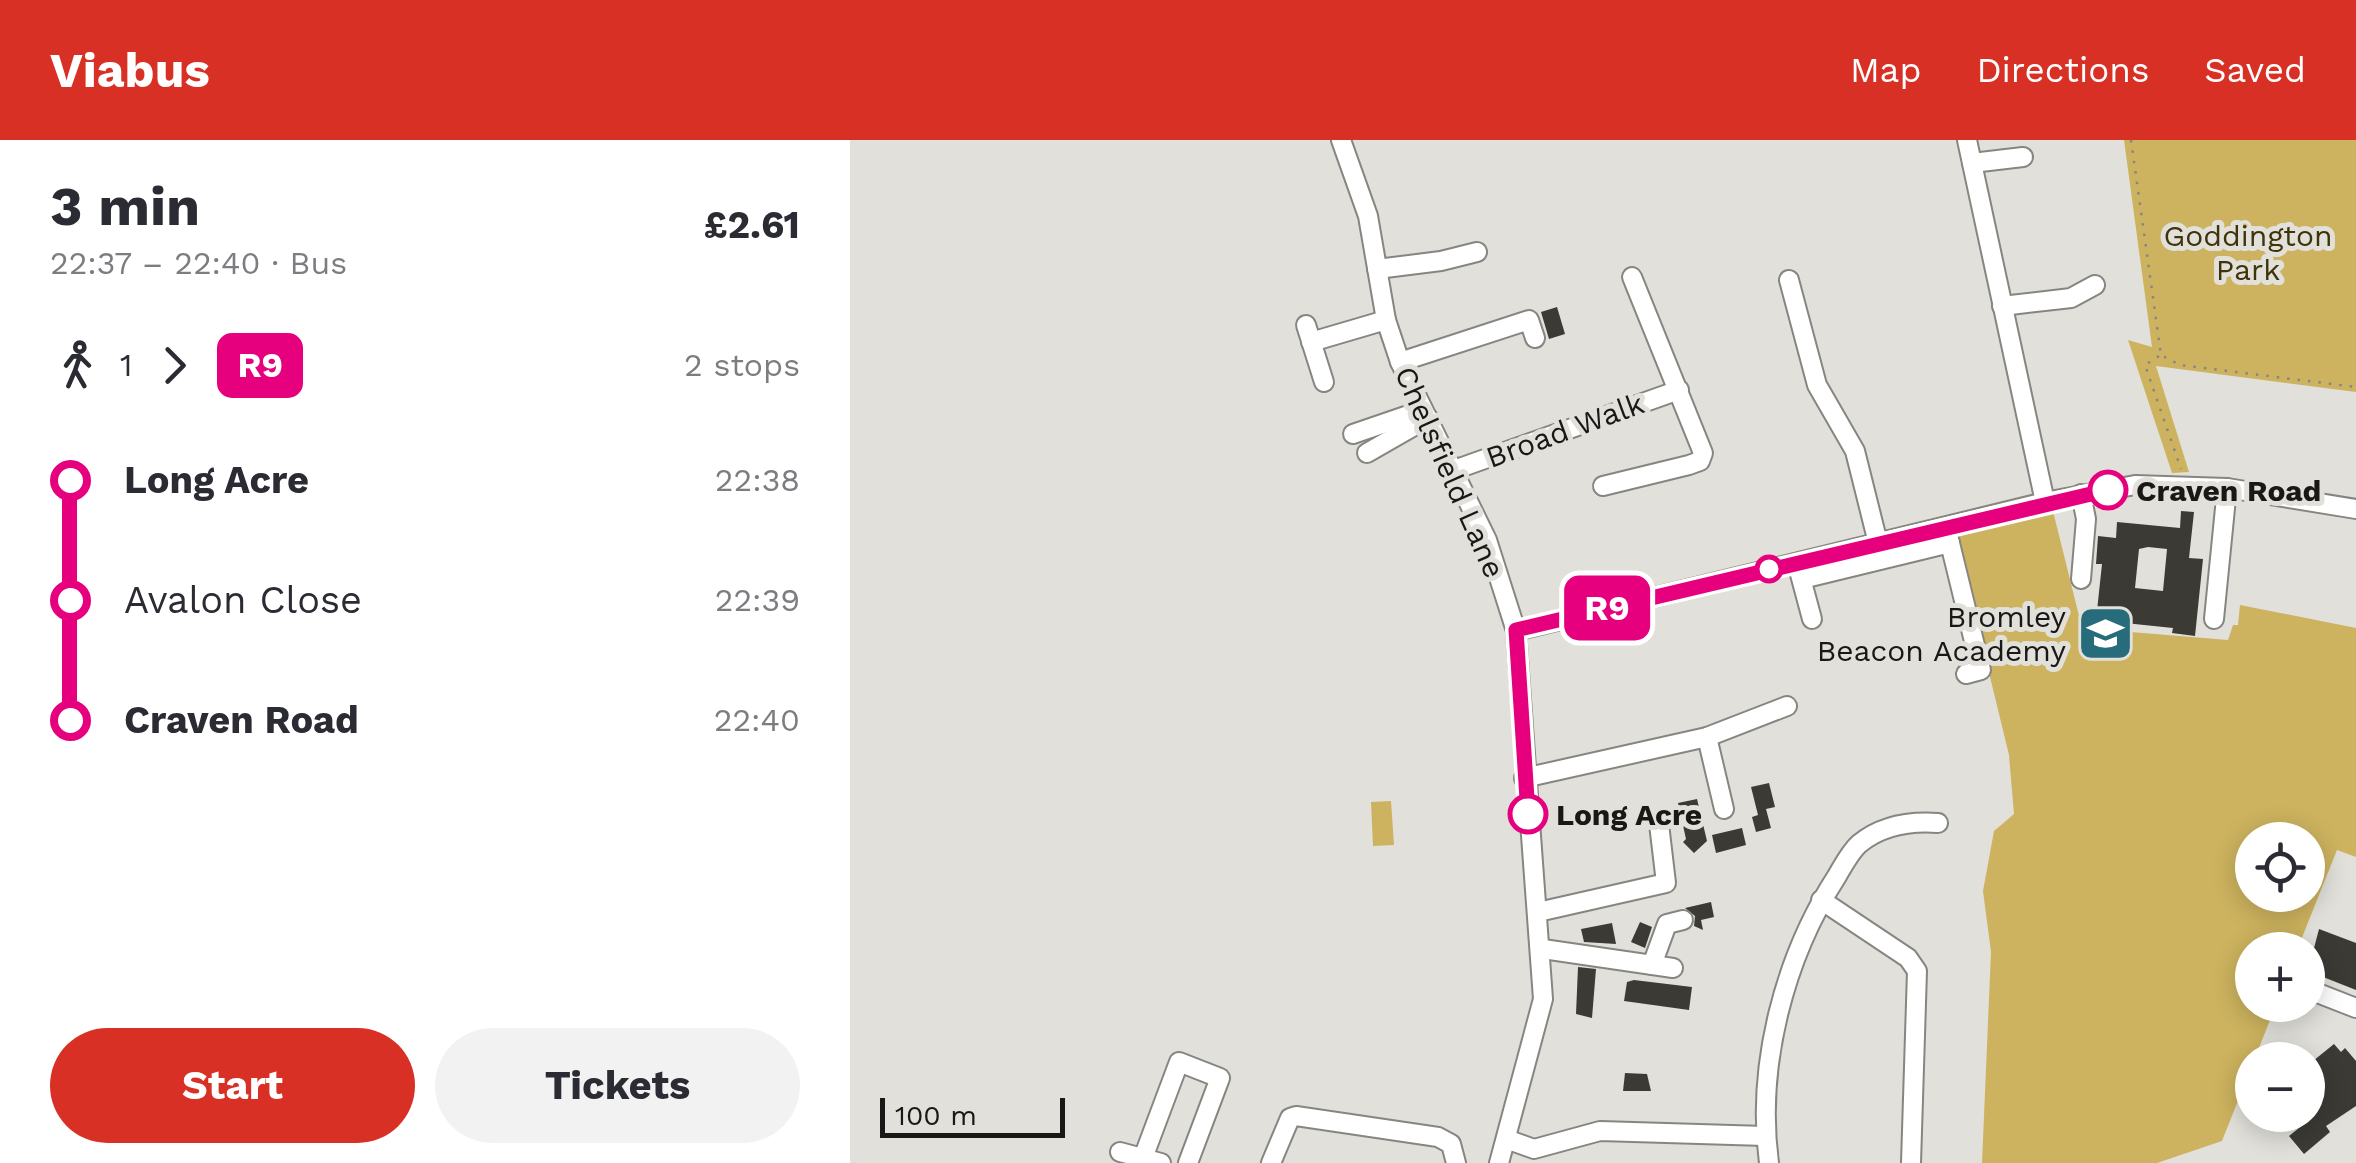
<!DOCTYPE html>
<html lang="en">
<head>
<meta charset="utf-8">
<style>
  body { margin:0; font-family:"Work Sans",sans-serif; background:#f2f2f3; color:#2b2b33; height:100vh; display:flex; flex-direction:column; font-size:38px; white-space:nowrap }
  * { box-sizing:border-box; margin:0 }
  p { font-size:32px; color:#7c7c81 }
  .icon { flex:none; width:55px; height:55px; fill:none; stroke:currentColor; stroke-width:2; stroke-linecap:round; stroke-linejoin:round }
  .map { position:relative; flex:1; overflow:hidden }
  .sheet { display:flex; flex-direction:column; background:#fff; width:850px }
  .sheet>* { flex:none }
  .badge { padding:0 20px; border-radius:15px; font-size:35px; line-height:65px }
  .fabs { position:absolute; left:1385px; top:682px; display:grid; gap:20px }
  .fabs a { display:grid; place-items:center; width:90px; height:90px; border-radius:50%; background:#fff; box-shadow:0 5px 25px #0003; font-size:50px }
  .scale { position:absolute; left:30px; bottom:25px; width:185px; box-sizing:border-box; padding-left:10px; border:5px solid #191816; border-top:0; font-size:28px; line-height:35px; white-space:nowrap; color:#191816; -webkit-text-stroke:8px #e2e0da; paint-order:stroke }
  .map>.badge { position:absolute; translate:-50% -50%; box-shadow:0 0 0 5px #fff }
  .legs { display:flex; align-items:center; gap:15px; height:110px; padding:0 50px; font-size:32px }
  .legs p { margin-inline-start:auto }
  .summary { display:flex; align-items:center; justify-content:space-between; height:170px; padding:0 50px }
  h1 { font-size:55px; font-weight:700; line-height:75px }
  .action { display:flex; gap:20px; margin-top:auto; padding:20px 50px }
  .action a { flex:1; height:115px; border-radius:60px; background:#d93025; color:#fff; font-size:40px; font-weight:700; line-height:115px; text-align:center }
  .action a+a { background:#f2f2f3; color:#2b2b33 }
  ul { padding:0 50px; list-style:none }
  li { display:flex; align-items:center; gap:35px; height:120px; font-size:38px }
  li i { display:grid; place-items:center; width:15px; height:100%; margin:0 12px; background:currentColor }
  li i::after { content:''; width:25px; height:25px; margin:-12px; border:8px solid; border-radius:50%; background:#fff }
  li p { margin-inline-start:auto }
  li:first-child i { background:linear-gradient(#0000 50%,currentColor 0) }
  li:last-child i { background:linear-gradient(currentColor 50%,#0000 0) }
  header { display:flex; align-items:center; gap:60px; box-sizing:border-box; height:140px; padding:0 50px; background:#d93025; color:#fff }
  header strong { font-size:48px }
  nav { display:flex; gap:55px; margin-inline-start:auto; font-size:35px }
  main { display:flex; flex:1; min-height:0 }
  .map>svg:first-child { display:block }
  .green { fill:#cdb35f; fill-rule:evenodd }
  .building { fill:#3b3a35; fill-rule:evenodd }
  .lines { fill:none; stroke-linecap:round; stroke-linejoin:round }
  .minor-casing { stroke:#878580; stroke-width:22 }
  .path { stroke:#888682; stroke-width:2.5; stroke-dasharray:2.5 8; stroke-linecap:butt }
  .minor { stroke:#fff; stroke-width:18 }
  .line-1-casing { stroke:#fff; stroke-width:22 }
  .line-1 { stroke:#e6007e; stroke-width:15 }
  .stop-1-dot { fill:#fff; stroke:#e6007e; stroke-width:5 }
  .labels { text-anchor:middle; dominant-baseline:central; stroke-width:10; stroke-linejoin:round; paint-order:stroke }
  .park-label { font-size:30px; fill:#3f3309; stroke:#e2e0da }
  .street-label { font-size:30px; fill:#191816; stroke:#e2e0da }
  .stop-label { font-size:30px; font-weight:bold; fill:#191816; stroke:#e2e0da; text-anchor:start }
  .poi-label { font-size:30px; fill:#191816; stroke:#e2e0da; text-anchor:end }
</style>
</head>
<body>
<header>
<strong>Viabus</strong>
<nav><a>Map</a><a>Directions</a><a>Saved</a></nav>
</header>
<main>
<section class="sheet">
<div class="summary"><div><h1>3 min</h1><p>22:37 – 22:40 · Bus</p></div><b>£2.61</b></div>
<div class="legs"><svg class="icon" aria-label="walk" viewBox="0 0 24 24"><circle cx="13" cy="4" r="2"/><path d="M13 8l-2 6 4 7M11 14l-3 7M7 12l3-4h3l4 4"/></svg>1<svg class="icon" aria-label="forward" viewBox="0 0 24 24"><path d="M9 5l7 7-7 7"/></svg><b class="badge" style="background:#e6007e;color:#fff">R9</b><p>2 stops</p></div>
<ul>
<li><i style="color:#e6007e"></i><b>Long Acre</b><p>22:38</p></li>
<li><i style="color:#e6007e"></i><span>Avalon Close</span><p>22:39</p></li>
<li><i style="color:#e6007e"></i><b>Craven Road</b><p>22:40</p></li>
</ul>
<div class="action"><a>Start</a><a>Tickets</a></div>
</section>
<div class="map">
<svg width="1506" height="1023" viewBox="0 0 1506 1023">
  <rect width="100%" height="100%" fill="#e2e0da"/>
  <!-- green -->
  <g class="green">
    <polygon points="1274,0 1506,0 1506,252 1306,226 1339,332 1322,333 1278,200 1302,207"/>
    <path d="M1203,371l29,117 146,12 5,-15h5l2,-20 116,23v229l-19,-7 -40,100h-45v55h24l-54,136 -65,22h-175l9,-211 -8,-61 11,-60 20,-17 -5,-59 -54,-222zM1402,700h56v55h-56z"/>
    <polygon points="541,661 544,705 523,706 521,662"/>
  </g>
  <!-- building -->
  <g class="building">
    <polygon points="707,167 715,194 699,199 691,172"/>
    <path d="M1331,371l13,1 -5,46 14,1 -8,77 -23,-3 1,-5 -77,-8 6,-56h-6l2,-28 18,2 1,-16 63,6zM1298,407l19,2 -4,42 -28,-3 4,-39z"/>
    <polygon points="919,643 925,667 916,669 921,688 906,692 902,677 908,675 901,647"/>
    <polygon points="847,659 857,701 844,713 833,702 836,699 828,663"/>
    <polygon points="892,688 896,705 866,713 862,695"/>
    <polygon points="861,762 864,777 851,780 853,790 844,786 845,776 835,768"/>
    <polygon points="790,782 802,787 795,808 781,802"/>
    <polygon points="762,783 766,804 734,802 731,789"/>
    <polygon points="1469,789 1506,803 1506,850 1458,831"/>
    <polygon points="728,827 746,829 742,878 726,874"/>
    <polygon points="784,840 842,847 839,870 774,861 777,842"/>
    <polygon points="1484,904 1491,912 1495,908 1506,921 1506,966 1476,986 1480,992 1454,1014 1439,996 1464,976 1458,968 1458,925"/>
    <polygon points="775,933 797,934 801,951 773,951"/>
  </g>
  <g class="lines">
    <defs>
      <g id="minor">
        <polyline points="491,0 518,76 536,180 550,222 637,400 666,491 693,859 649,1023"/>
        <polyline points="1117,0 1195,362"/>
        <polyline points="1122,23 1173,17"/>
        <polyline points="527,129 591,121 627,112"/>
        <polyline points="939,140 967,245 1005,311 1028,403"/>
        <polyline points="1152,166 1221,158 1245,145"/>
        <polyline points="456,185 474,242"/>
        <polyline points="461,202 536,180"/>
        <polyline points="550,222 679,180 685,198"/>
        <polyline points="503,294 573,270"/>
        <polyline points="517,313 578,278"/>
        <polyline points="601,331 829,250"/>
        <polyline points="753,346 839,325 850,321 853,313 782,137"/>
        <polyline points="1231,354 1236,379 1231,439"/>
        <polyline points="1096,387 1131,530 1116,534"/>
        <polyline points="948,427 962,479"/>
        <polyline points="952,439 1100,403"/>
        <polyline points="1364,479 1377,348"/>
        <polyline points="666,491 1195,362 1285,345 1377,348 1506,369"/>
        <polyline points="857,597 874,669"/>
        <polyline points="674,638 857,597 937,566"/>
        <polyline points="971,760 1058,818 1067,831 1061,1023"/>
        <polyline points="688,772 816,743 809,684"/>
        <polyline points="693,809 823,828"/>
        <polyline points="802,825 817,784 833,780"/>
        <polyline points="1465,852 1506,868"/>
        <polyline points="656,999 684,1009 750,991 915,996"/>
        <polyline points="270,1012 311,1023"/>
        <polyline points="293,1018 329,922 370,938 338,1023"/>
        <polyline points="421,1023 440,978 446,976 588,997 601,1004 606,1023"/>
        <path d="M919,1023c-13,-97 15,-205 68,-287 6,-10 13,-24 22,-32 23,-19 51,-23 79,-21"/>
      </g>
    </defs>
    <!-- minor casing -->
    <use href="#minor" class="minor-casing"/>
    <!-- path -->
    <g class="path">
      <polyline points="1281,0 1311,215 1330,225 1506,247"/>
      <polyline points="1309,216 1295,225 1331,329"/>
    </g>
    <!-- minor -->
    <use href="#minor" class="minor"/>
  </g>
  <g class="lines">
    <defs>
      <polyline id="line-1" points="678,674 666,490 1258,350"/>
    </defs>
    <!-- line-1 casing -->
    <use href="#line-1" class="line-1-casing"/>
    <!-- line-1 -->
    <use href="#line-1" class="line-1"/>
  </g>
  <!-- icons -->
  <defs>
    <symbol id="school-square" viewBox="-11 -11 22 22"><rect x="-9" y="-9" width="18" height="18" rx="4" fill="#266c7b" stroke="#e2e0da"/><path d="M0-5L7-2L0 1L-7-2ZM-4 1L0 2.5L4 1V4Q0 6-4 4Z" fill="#fff"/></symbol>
  </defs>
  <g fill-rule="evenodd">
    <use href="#school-square" x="1224" y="462" width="63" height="63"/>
  </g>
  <!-- markers -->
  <g class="stop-1-dot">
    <circle cx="1258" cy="350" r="18"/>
    <circle cx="919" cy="429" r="12"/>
    <circle cx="678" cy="674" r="18"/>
  </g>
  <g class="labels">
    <!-- park labels -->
    <g class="park-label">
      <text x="1398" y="95">Goddington<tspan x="1398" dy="34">Park</tspan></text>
    </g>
    <!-- street labels -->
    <g class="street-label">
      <text transform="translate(715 290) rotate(-20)">Broad Walk</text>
      <text transform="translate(600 332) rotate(66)">Chelsfield Lane</text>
    </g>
    <!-- stop labels -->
    <g class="stop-label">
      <text x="1286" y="350">Craven Road</text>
      <text x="706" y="674">Long Acre</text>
    </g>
    <!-- poi labels -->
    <g class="poi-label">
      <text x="1216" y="476">Bromley<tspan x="1216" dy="34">Beacon Academy</tspan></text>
    </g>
  </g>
</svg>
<div class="fabs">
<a><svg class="icon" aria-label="locate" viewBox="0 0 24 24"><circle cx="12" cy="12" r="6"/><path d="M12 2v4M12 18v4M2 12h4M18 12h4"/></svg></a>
<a>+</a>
<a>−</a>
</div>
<div class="scale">100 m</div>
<b class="badge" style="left:757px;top:468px;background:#e6007e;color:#fff">R9</b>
</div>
</main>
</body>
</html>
